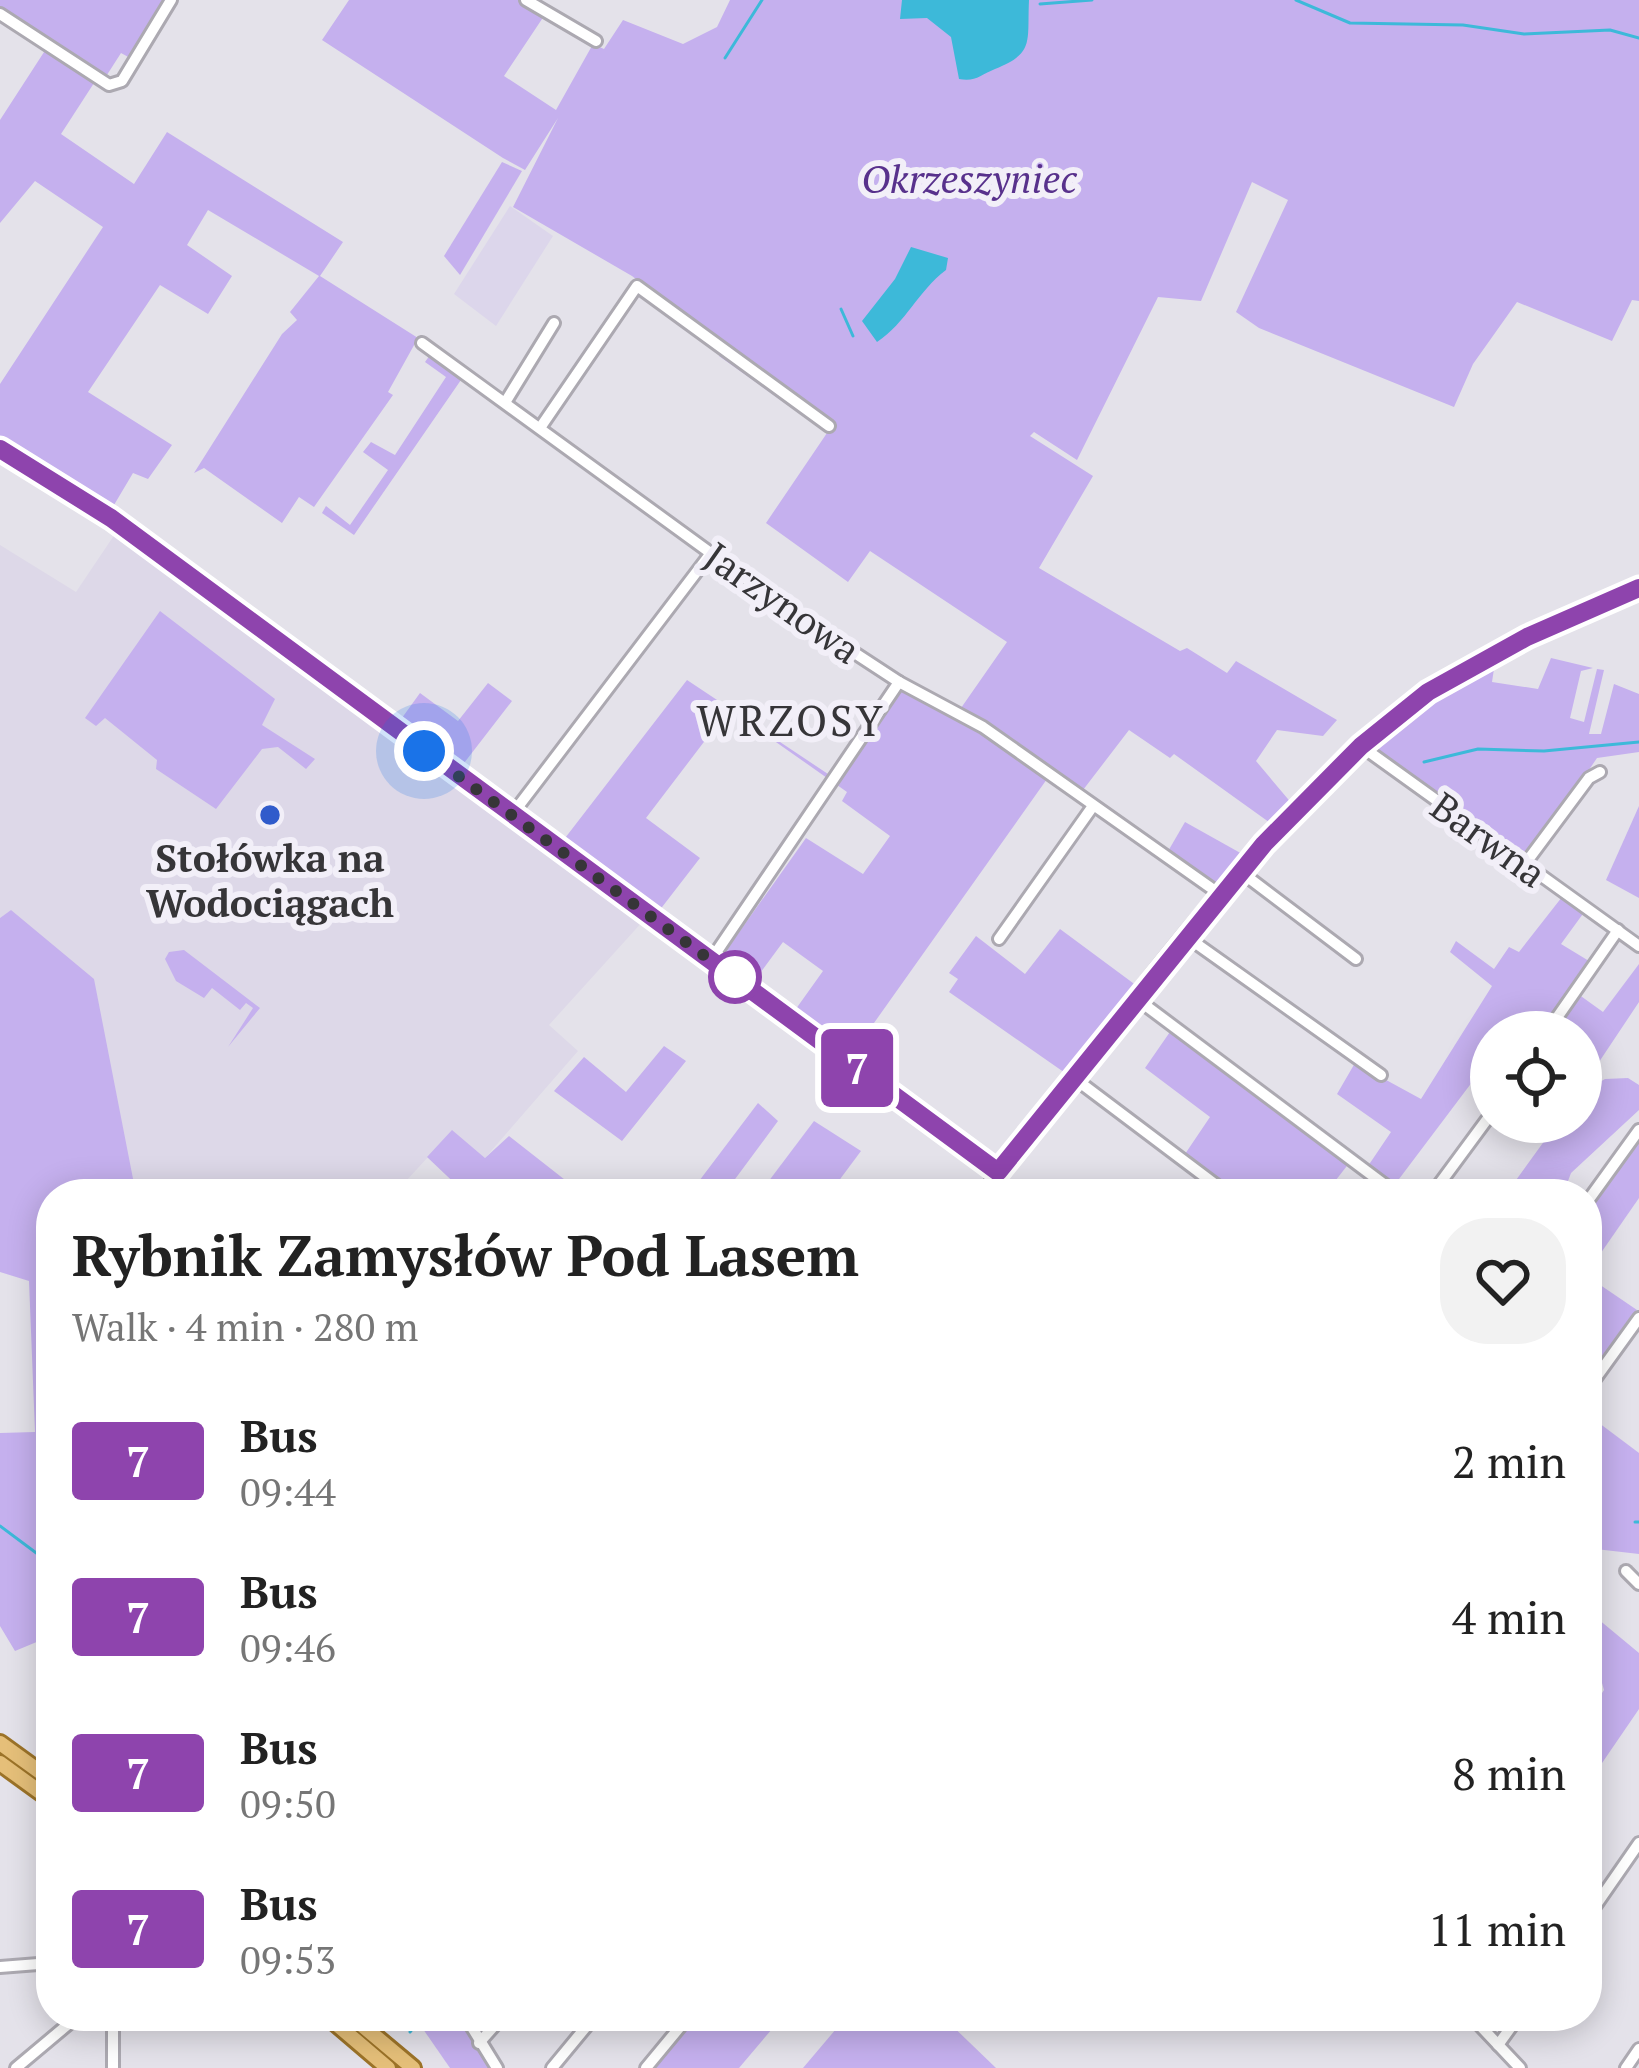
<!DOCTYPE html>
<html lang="en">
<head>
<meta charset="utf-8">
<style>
  body { margin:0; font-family:"PT Serif",serif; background:#f2f2f2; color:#222; height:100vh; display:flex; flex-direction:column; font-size:45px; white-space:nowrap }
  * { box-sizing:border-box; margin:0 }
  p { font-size:39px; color:#767676 }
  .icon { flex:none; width:66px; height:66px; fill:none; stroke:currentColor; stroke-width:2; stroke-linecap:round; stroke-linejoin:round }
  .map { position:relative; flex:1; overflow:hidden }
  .panel { position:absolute; left:36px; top:1179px; width:1566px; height:852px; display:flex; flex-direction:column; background:#fff; border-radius:48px; box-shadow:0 6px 30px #0003 }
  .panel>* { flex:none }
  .badge { padding:0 24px; border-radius:9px; font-size:42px; line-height:78px }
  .tools { position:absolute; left:1470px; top:1011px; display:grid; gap:24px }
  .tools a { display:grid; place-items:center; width:132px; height:132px; border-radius:50%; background:#fff; box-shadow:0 6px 30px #0003; font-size:60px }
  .you { position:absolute; width:60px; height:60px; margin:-30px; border:9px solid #fff; border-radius:50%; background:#1a73e8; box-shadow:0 0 0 18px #1a73e833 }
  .map>.badge { position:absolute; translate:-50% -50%; box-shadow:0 0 0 6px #fff }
  .round { display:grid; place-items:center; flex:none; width:126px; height:126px; border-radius:48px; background:#f2f2f2 }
  .headline { display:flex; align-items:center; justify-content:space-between; height:204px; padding:0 36px }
  h1 { font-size:57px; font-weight:700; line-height:90px }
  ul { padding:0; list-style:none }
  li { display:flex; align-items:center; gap:36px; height:156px; padding:0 36px }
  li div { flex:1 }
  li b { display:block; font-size:45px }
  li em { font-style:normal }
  li .badge { min-width:132px; font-weight:700; text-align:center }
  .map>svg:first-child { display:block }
  .commercial { fill:#dcd6eb }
  .built { fill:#ddd8e8 }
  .green { fill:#c5b0ee }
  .water { fill:#3db9d9 }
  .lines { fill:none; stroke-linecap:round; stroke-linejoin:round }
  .stream { stroke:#3db9d9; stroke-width:3 }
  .minor-casing { stroke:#aca9b1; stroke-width:16 }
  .major-casing { stroke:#9c7328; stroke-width:20 }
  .minor { stroke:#fff; stroke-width:10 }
  .major { stroke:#e5bf79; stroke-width:14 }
  .line-casing { stroke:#fff; stroke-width:27 }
  .line { stroke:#8e44ad; stroke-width:18 }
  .walk { stroke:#363538; stroke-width:12; stroke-dasharray:0 21.6 }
  .poi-dot { fill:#305bcb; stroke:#f2eff8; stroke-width:4.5 }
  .stop-dot { fill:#fff; stroke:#8e44ad; stroke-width:6 }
  .labels { text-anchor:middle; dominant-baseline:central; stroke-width:12; stroke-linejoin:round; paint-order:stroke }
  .park-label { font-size:39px; font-style:italic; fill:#58318c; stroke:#f2eff8 }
  .street-label { font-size:39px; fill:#363538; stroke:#f2eff8 }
  .poi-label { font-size:39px; font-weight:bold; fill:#363538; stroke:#f2eff8 }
  .neighbourhood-label { font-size:42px; letter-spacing:3px; fill:#363538; stroke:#f2eff8 }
</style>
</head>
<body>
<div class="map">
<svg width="1639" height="2068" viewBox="0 0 1639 2068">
  <rect width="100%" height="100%" fill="#e4e2ea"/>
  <!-- commercial -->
  <polygon class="commercial" points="510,206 553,236 496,326 454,294"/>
  <!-- built -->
  <polygon class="built" points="121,525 262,637 644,920 549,1025 578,1051 485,1158 452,1131 394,1194 133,1194 11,910 0,918 0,545 76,592"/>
  <!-- green -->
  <g class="green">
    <polygon points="0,0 166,0 132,59 121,53 105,78 0,11"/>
    <polygon points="349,0 518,0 544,16 504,76 556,110 593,44 604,49 623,20 683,44 717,27 730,0 1639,0 1639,301 1632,300 1612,341 1517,302 1473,364 1454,407 1259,328 1236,312 1288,200 1252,182 1201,301 1158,297 1077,460 1034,432 1030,436 1093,476 1039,568 1180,651 1187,648 1227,673 1236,661 1337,720 1323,736 1277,730 1256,761 1293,805 1273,825 1174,754 1170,758 1129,730 1083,790 1047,779 852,1054 793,1013 823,971 783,942 752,984 720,959 806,838 863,874 890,836 842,801 847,792 729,709 646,818 700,858 659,911 562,842 687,680 831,776 897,674 961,708 1007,642 870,551 848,582 766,523 827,433 719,356 734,355 632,276 513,207 558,118 525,170 503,158 322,40"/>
    <polygon points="46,49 94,83 61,134 134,184 167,132 343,242 320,276 418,338 388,392 393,395 314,507 299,497 282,523 204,468 194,473 282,334 297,320 290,312 319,276 208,210 187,245 232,276 208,314 160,285 88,392 172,445 148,479 133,473 111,510 0,442 0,384 103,227 35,181 0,223 0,120"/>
    <polygon points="502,162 522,171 460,275 444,256"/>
    <polygon points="430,355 463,377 354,535 322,513 326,506 350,525 388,470 363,452 371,442 395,455 446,377 425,362"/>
    <polygon points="160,611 275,699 262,725 315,759 306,769 278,747 262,749 216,809 156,769 157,760 105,718 96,726 85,718"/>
    <polygon points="1551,658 1593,668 1581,671 1570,718 1584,722 1597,669 1604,670 1589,734 1601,734 1614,684 1639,694 1639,752 1597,758 1527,861 1376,753 1374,744 1448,688 1495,662 1492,682 1538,689"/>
    <polygon points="488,683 512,701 461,767 399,722 420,693 458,721"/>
    <polygon points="1639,806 1639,898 1606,880"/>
    <polygon points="1185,822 1244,855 1218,885 1167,853"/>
    <polygon points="1562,897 1585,911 1561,944 1589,961 1578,994 1603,1012 1639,964 1639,1002 1581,1089 1581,1032 1491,1032 1491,1057 1393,1187 1368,1166 1391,1132 1337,1094 1355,1063 1421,1099 1492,986 1450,952 1456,941 1494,969 1509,947 1519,952"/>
    <polygon points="11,910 94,979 136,1194 51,1194 51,1636 15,1651 0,1626 0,1433 35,1432 29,1281 0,1272 0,918"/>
    <polygon points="1060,929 1137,986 1068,1075 949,992 958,979 949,973 976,936 1025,974"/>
    <polygon points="184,950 260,1008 228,1047 253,1008 246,1003 240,1010 212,988 204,998 176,981 165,959 169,952"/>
    <polygon points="1172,1029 1350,1162 1325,1194 1233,1194 1183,1157 1210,1117 1145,1068"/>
    <polygon points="664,1046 686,1061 622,1141 554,1091 584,1057 626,1092"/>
    <polygon points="1628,1078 1639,1085 1639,1110 1571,1173 1565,1189 1528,1182 1526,1194 1506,1194 1558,1122 1581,1122 1581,1093 1605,1079"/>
    <polygon points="758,1103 778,1121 724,1194 699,1194 686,1184 693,1189"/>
    <polygon points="814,1121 861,1151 829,1194 759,1194"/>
    <polygon points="452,1130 485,1158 509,1136 583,1194 466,1194 427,1157"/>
    <polygon points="1639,1135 1639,1198 1587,1273 1587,1209"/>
    <polygon points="1587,1276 1637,1310 1605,1357 1587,1344"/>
    <polygon points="1587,1414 1639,1453 1639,1554 1587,1548"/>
    <polygon points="1598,1619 1639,1653 1639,1709 1587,1785 1587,1716 1604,1690 1598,1669 1587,1663"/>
    <polygon points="426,2016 463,2016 494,2068 450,2068 423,2029"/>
    <polygon points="694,2016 783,2016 739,2068 652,2068"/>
    <polygon points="847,2016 942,2016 996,2068 803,2068"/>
  </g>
  <!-- water -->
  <g class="water">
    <path d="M902,0h127c-2,42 6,53 -34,69 -15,6 -19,13 -36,10l-8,-42 -24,-19 -27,1z"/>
    <path d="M911,247l37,11 -2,12c-28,21 -40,53 -69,72l-15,-21 33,-42z"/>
  </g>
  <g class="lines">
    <!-- stream -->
    <g class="stream">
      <polyline points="1296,0 1350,23 1463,25 1524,34 1610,30 1639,38"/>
      <polyline points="1040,4 1092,0"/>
      <polyline points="725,58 762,0"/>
      <polyline points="841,309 853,336"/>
      <polyline points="1424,762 1478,749 1544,751 1639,742"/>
      <polyline points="1635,1522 1639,1522"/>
      <polyline points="0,1526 51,1564"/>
      <polyline points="410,2032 422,2016"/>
    </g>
    <defs>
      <g id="minor">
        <polyline points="526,0 596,41"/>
        <polyline points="0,14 109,85 122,81 171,0"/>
        <polyline points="422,343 789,610 899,682 983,727 1221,895"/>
        <polyline points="506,401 554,323"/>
        <polyline points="540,428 637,286 829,426"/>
        <polyline points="0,449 111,518 998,1172"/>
        <polyline points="1361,746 1639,946"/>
        <polyline points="511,816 711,553"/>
        <polyline points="1525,864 1589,778 1600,772"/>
        <polyline points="1241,872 1356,959"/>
        <polyline points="1187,937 1381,1075"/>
        <polyline points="999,939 1093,806"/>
        <polyline points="711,960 899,682"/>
        <polyline points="1137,999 1397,1194"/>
        <polyline points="1547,1032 1618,930"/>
        <polyline points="1074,1078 1228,1194"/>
        <path d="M981,1194c128,-161 250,-342 410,-474 69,-58 164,-101 248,-132"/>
        <polyline points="1432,1194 1491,1114"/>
        <polyline points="1587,1202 1639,1130"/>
        <polyline points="1587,1390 1639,1318"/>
        <polyline points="1626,1571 1639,1584"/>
        <polyline points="1587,1918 1639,1843"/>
        <polyline points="0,1967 51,1963"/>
        <polyline points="113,2016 113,2068"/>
        <polyline points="465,2016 497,2068"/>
        <polyline points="1471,2016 1520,2068"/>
        <polyline points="479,2043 503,2016"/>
        <polyline points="1498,2045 1519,2016"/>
        <polyline points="16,2068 78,2016"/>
        <polyline points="552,2068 595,2016"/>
        <polyline points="646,2068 689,2016"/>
        <polyline points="1626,2068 1639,2049"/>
      </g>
      <g id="major">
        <polyline points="0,1743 51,1780"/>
        <polyline points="0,1763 51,1800"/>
        <polyline points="327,2016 388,2068"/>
        <polyline points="351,2016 413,2068"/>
      </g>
    </defs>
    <!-- minor casing -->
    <use href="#minor" class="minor-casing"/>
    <!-- major casing -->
    <use href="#major" class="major-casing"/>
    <!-- minor -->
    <use href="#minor" class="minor"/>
    <!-- major -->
    <use href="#major" class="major"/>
  </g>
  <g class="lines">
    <defs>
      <polyline id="line" points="0,449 111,518 998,1172 1264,844 1361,746 1428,692 1527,637 1639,588"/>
    </defs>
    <!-- line casing -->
    <use href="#line" class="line-casing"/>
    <!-- line -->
    <use href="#line" class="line"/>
    <!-- walk -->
    <polyline class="walk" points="424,751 746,986 735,977"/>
  </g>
  <!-- markers -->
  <circle class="poi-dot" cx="270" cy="815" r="12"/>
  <circle class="stop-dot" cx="735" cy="977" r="24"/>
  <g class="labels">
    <!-- park labels -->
    <g class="park-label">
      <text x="969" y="178">Okrzeszyniec</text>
    </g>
    <!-- street labels -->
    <g class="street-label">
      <text transform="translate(783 602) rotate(35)">Jarzynowa</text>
      <text transform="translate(1489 839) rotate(36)">Barwna</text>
    </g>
    <!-- poi labels -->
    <g class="poi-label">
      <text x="270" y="857">Stołówka na<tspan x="270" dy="45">Wodociągach</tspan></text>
    </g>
    <!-- neighbourhood labels -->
    <g class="neighbourhood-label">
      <text x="791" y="720">WRZOSY</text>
    </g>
  </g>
</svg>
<div class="tools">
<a><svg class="icon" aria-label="locate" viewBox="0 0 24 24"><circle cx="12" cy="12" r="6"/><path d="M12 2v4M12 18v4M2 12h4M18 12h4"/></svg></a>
</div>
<div class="you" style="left:424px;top:751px"></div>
<b class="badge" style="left:857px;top:1068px;background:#8e44ad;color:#fff">7</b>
<section class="panel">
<div class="headline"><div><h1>Rybnik Zamysłów Pod Lasem</h1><p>Walk · 4 min · 280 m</p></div><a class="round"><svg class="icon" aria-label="heart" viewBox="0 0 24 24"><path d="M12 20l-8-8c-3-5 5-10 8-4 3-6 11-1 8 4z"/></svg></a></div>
<ul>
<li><span class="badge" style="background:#8e44ad;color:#fff">7</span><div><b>Bus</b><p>09:44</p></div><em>2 min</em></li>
<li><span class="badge" style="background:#8e44ad;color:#fff">7</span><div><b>Bus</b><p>09:46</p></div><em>4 min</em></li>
<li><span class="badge" style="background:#8e44ad;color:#fff">7</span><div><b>Bus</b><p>09:50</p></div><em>8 min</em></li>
<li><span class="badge" style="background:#8e44ad;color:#fff">7</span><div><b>Bus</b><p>09:53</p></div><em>11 min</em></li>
</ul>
</section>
</div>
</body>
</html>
